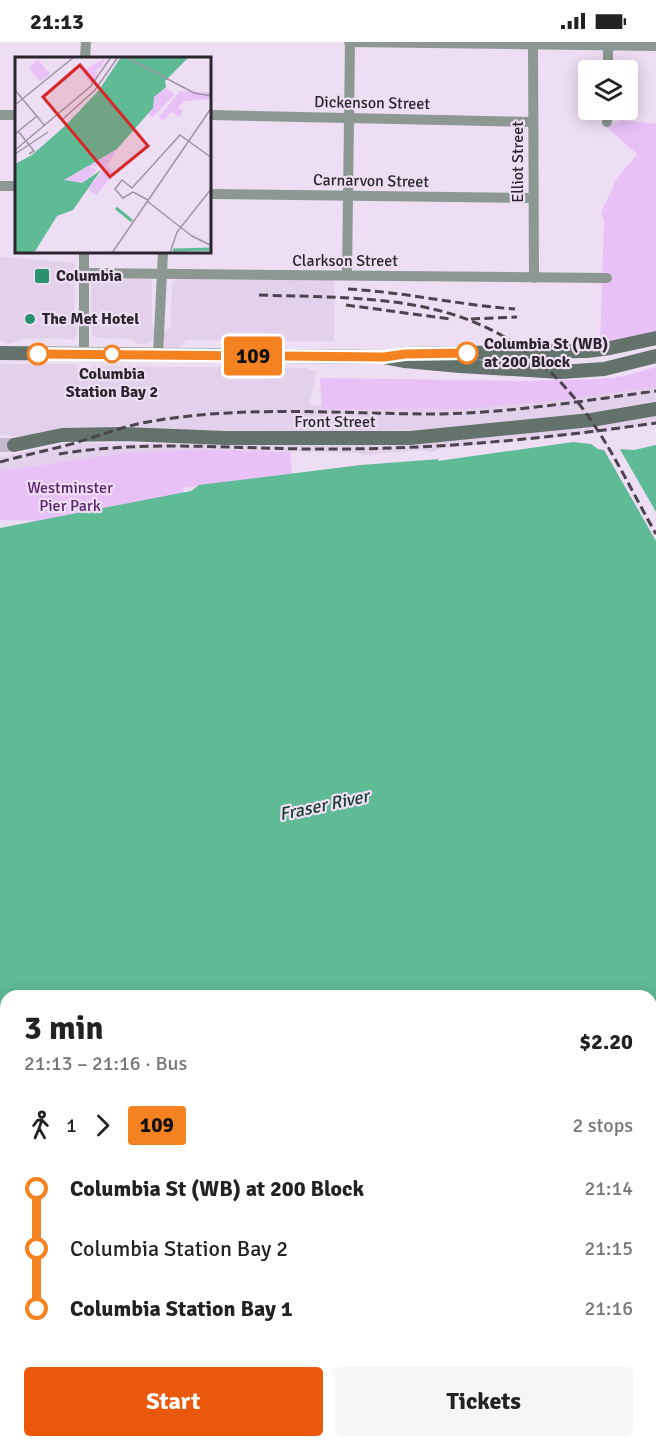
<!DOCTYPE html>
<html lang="en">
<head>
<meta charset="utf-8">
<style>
  body { margin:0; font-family:Signika,sans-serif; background:#f6f6f6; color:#222; height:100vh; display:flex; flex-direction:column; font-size:22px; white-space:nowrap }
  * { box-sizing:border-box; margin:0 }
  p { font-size:20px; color:#767676 }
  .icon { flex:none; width:33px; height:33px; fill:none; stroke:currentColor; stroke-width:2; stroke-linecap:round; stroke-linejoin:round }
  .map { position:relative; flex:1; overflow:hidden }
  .sheet { position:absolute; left:0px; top:948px; width:657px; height:458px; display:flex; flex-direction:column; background:#fff; border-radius:18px 18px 0 0; box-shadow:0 3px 15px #0003 }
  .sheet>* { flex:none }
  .badge { padding:0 12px; border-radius:4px; font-size:21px; line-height:39px }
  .controls { position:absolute; left:578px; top:18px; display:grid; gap:12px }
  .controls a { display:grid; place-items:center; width:60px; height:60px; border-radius:6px; background:#fff; box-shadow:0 3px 15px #0003; font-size:30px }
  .map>.badge { position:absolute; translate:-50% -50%; box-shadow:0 0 0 3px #fff }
  .legs { display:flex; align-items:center; gap:9px; height:66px; padding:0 24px; font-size:20px }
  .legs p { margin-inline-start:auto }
  .head { display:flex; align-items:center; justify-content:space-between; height:102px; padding:0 24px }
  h1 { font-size:33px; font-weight:800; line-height:45px }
  .primary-button { display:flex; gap:12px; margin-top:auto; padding:12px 24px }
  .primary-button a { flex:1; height:69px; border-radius:6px; background:#ea580c; color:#fff; font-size:24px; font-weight:800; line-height:69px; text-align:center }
  .primary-button a+a { background:#f6f6f6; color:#222 }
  ul { padding:0 24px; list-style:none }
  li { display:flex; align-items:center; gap:21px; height:60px; font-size:22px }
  li i { display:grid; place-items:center; width:9px; height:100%; margin:0 8px; background:currentColor }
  li i::after { content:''; width:15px; height:15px; margin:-8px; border:4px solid; border-radius:50%; background:#fff }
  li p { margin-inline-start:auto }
  li:first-child i { background:linear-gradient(#0000 50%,currentColor 0) }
  li:last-child i { background:linear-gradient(currentColor 50%,#0000 0) }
  .status { display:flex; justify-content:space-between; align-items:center; height:42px; padding:0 30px; background:#fff; direction:ltr }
  .status svg { height:16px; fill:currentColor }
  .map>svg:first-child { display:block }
  .built { fill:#e3d1eb }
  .green { fill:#e8c2f7 }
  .water { fill:#5fba96 }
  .pier { fill:#eddef3 }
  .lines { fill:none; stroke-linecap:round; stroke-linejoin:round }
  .secondary-tunnel { stroke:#c6b9cb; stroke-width:14; stroke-dasharray:14 7; stroke-linecap:butt }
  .street { stroke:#8d9893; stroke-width:10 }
  .secondary { stroke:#63736c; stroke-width:14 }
  .rail { stroke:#4b444d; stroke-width:3; stroke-dasharray:9 4.5; stroke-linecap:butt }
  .line-1-casing { stroke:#fff; stroke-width:14 }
  .line-1 { stroke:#f58220; stroke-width:9 }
  .poi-dot { fill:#29916e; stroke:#eddef3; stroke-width:2 }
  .stop-1-dot { fill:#fff; stroke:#f58220; stroke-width:3 }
  .labels { text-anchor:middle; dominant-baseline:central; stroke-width:4.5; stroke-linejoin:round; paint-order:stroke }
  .street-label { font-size:16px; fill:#2b262d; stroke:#eddef3 }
  .poi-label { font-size:16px; font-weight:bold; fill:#2b262d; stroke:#eddef3; text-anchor:start }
  .stop-label { font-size:16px; font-weight:bold; fill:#2b262d; stroke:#eddef3; text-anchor:start }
  .park-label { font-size:16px; fill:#5c246f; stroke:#eddef3 }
  .water-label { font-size:18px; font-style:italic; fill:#153d2e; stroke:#eddef3 }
  .inset-river { fill:none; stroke:#5fba96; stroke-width:3 }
  .inset-road { fill:none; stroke:#9f94a4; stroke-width:1.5 }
  .view { fill:#d62828; fill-opacity:0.15; stroke:#d62828; stroke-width:3 }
  .inset-edge { fill:none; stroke:#2b262d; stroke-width:3 }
</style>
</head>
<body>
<div class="status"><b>21:13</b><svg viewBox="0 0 49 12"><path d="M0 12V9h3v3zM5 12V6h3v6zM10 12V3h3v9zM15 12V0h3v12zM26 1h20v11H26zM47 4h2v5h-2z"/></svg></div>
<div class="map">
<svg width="656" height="1405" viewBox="0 0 656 1405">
  <rect width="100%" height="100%" fill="#eddef3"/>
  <!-- built -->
  <g class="built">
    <polygon points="0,215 75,221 74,280 77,286 77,292 73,298 57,296 25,297 7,302 0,298"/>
    <polygon points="95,236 150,237 152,241 152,282 154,286 154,297 152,299 147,302 137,302 132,297 97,296 92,294 91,241"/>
    <polygon points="177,237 334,238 334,299 187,298 179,306 164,304 162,301 163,291 171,285 172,241"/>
    <polygon points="0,322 72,322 77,324 79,329 87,330 94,324 307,326 309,328 317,328 309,363 491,356 656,334 656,359 571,374 477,385 356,390 128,387 27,396 0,392"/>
    <polygon points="656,373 656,382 582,393 442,406 433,410 420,408 362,413 360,411 196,407 123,411 0,429 0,415 68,401 361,402"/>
    <polygon points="656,1084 656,1405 75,1405 77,1400 651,1400 651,1085"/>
  </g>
  <!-- green -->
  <g class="green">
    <polygon points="621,78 656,82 656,291 600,305 604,179 601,171 616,138 637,112 606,85"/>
    <polygon points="656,325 656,345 561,358 465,367 322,367 320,336 521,339 599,337 624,334"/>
    <polygon points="196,407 290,410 292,432 183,446 187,482 0,478 0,429 123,411"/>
    <polygon points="0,1119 6,1121 6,1272 0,1273 0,1227 4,1220 0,1210"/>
    <polygon points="6,1274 6,1400 76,1400 75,1405 0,1405 0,1275"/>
  </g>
  <!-- water -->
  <polygon class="water" points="573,398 589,400 600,406 634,408 656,403 656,1084 651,1085 651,954 6,954 6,1121 0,1119 0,486 191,449 199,443 361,423 440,417"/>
  <!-- pier -->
  <polygon class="pier" points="574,395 590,397 600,403 618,404 656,470 656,499 604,408 598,407 591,402 573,400 438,419 441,413"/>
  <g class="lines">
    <!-- secondary-tunnel -->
    <polyline class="secondary-tunnel" points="0,403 14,403"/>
    <!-- street -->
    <g class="street">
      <polyline points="349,0 656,4"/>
      <polyline points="533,3 534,236"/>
      <polyline points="608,4 608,28"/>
      <polyline points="85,16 86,0"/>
      <polyline points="0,73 16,73"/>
      <polyline points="210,73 533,80"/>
      <polyline points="607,80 609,68"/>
      <polyline points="0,144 16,144"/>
      <polyline points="210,152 532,156"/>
      <polyline points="84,231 607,236"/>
      <polyline points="347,233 350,0"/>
      <polyline points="84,312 84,210"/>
      <polyline points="158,313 163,210"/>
      <polyline points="70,1405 69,1401 76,1400"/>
    </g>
    <!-- secondary -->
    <g class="secondary">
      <polyline points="0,311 384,315 405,319 460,324 561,330 604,327 656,314"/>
      <polyline points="404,312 587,309 610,306 656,296"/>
      <polyline points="14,403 62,393 124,392 226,396 410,396 591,378 656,367"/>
    </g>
    <!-- rail -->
    <g class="rail">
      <path d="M348,247c56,3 111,16 167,20"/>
      <path d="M259,253c128,4 234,-2 321,110 30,39 52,87 76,129"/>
      <polyline points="346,263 450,277"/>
      <polyline points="471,277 517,275"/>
      <path d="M59,412c91,-15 184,-4 276,-5 108,0 215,-11 321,-26"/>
      <path d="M0,420c25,-7 50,-12 75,-19 26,-8 52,-18 78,-22 94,-16 188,-7 282,-7 74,-1 148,-13 221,-23"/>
      <polyline points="651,1242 656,1241"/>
      <polyline points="335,1405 337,1400"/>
      <polyline points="406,1405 408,1400"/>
    </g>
  </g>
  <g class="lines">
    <defs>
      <polyline id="line-1" points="38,312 384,315 405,312 467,311"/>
    </defs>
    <!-- line-1 casing -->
    <use href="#line-1" class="line-1-casing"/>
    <!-- line-1 -->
    <use href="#line-1" class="line-1"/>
  </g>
  <!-- markers -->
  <g class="poi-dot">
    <rect x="34" y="226" width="16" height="16" rx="3"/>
    <circle cx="30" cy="277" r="6"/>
  </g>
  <g class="stop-1-dot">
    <circle cx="467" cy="311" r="10"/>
    <circle cx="38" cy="312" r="10"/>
    <circle cx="112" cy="312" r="8"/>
  </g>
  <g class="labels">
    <!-- street labels -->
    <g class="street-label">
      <text transform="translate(372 61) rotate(1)">Dickenson Street</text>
      <text transform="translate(518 120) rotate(-90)">Elliot Street</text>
      <text transform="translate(371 139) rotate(1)">Carnarvon Street</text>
      <text x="345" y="219">Clarkson Street</text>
      <text x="335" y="380">Front Street</text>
    </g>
    <!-- poi labels -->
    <g class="poi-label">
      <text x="56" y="234">Columbia</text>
      <text x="42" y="277">The Met Hotel</text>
    </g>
    <!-- stop labels -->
    <g class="stop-label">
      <text x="484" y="302">Columbia St (WB)<tspan x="484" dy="18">at 200 Block</tspan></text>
      <text x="112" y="332" text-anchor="middle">Columbia<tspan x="112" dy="18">Station Bay 2</tspan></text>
    </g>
    <!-- park labels -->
    <g class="park-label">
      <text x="70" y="446">Westminster<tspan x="70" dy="18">Pier Park</tspan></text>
    </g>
    <!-- water labels -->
    <g class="water-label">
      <text transform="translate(324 763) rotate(-12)">Fraser River</text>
    </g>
  </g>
  <!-- overview -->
  <g transform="translate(15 15)">
    <rect width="196" height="196" fill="#eddef3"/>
    <path d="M91,1l-9,16 4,-8 -6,5 3,5 -6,9 -10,-14zM23,3l12,14 -10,8 -11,-14zM150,31l10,6 -22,23 -5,-3 6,-17zM165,34l30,1 1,7 -27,2 -6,6 5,4 -4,6 -7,-5 -9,8 -4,-3zM102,92l-10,17 8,7 -19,22 -8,-6 13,-16v-7h-12l8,4 -15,13 -19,-2z" fill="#e8c2f7"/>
    <path d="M106,0h68l-24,24 1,6 -12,10 -1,11 -36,41 -53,31 18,3 19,-13 -28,40 -16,6 -23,37h-19v-89l17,-9 34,-30 33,-35z" fill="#5fba96"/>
    <path class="inset-river" d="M101,151l16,13M158,193l39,-1"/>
    <path class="inset-road" d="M111,0l68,36 18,3M0,33l30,36M0,48l59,-48M48,62l32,-29 23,-33M3,74l16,20 -5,3M0,77l22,-18M0,93l76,-64 20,-29M0,97l33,-22M133,143l-15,-8 -10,6 -8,-9 7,-9 10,8 48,-53 32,23M132,144l46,36M177,179l20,10M97,196l100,-146M155,196l7,-21 35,-44"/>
    <path class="view" d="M65,8l68,81 -38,31 -67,-80z"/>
    <rect width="196" height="196" class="inset-edge"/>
  </g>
</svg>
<div class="controls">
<a><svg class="icon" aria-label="layers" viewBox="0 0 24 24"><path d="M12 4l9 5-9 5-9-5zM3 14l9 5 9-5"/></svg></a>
</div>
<b class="badge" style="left:253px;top:314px;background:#f58220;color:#111">109</b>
<section class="sheet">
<div class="head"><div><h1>3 min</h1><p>21:13 – 21:16 · Bus</p></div><b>$2.20</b></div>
<div class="legs"><svg class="icon" aria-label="walk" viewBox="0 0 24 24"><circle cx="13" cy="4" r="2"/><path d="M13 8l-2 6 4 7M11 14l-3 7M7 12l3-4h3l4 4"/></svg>1<svg class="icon" aria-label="forward" viewBox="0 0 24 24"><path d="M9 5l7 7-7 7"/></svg><b class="badge" style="background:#f58220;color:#111">109</b><p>2 stops</p></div>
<ul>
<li><i style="color:#f58220"></i><b>Columbia St (WB) at 200 Block</b><p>21:14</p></li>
<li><i style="color:#f58220"></i><span>Columbia Station Bay 2</span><p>21:15</p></li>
<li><i style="color:#f58220"></i><b>Columbia Station Bay 1</b><p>21:16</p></li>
</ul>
<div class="primary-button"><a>Start</a><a>Tickets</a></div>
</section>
</div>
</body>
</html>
